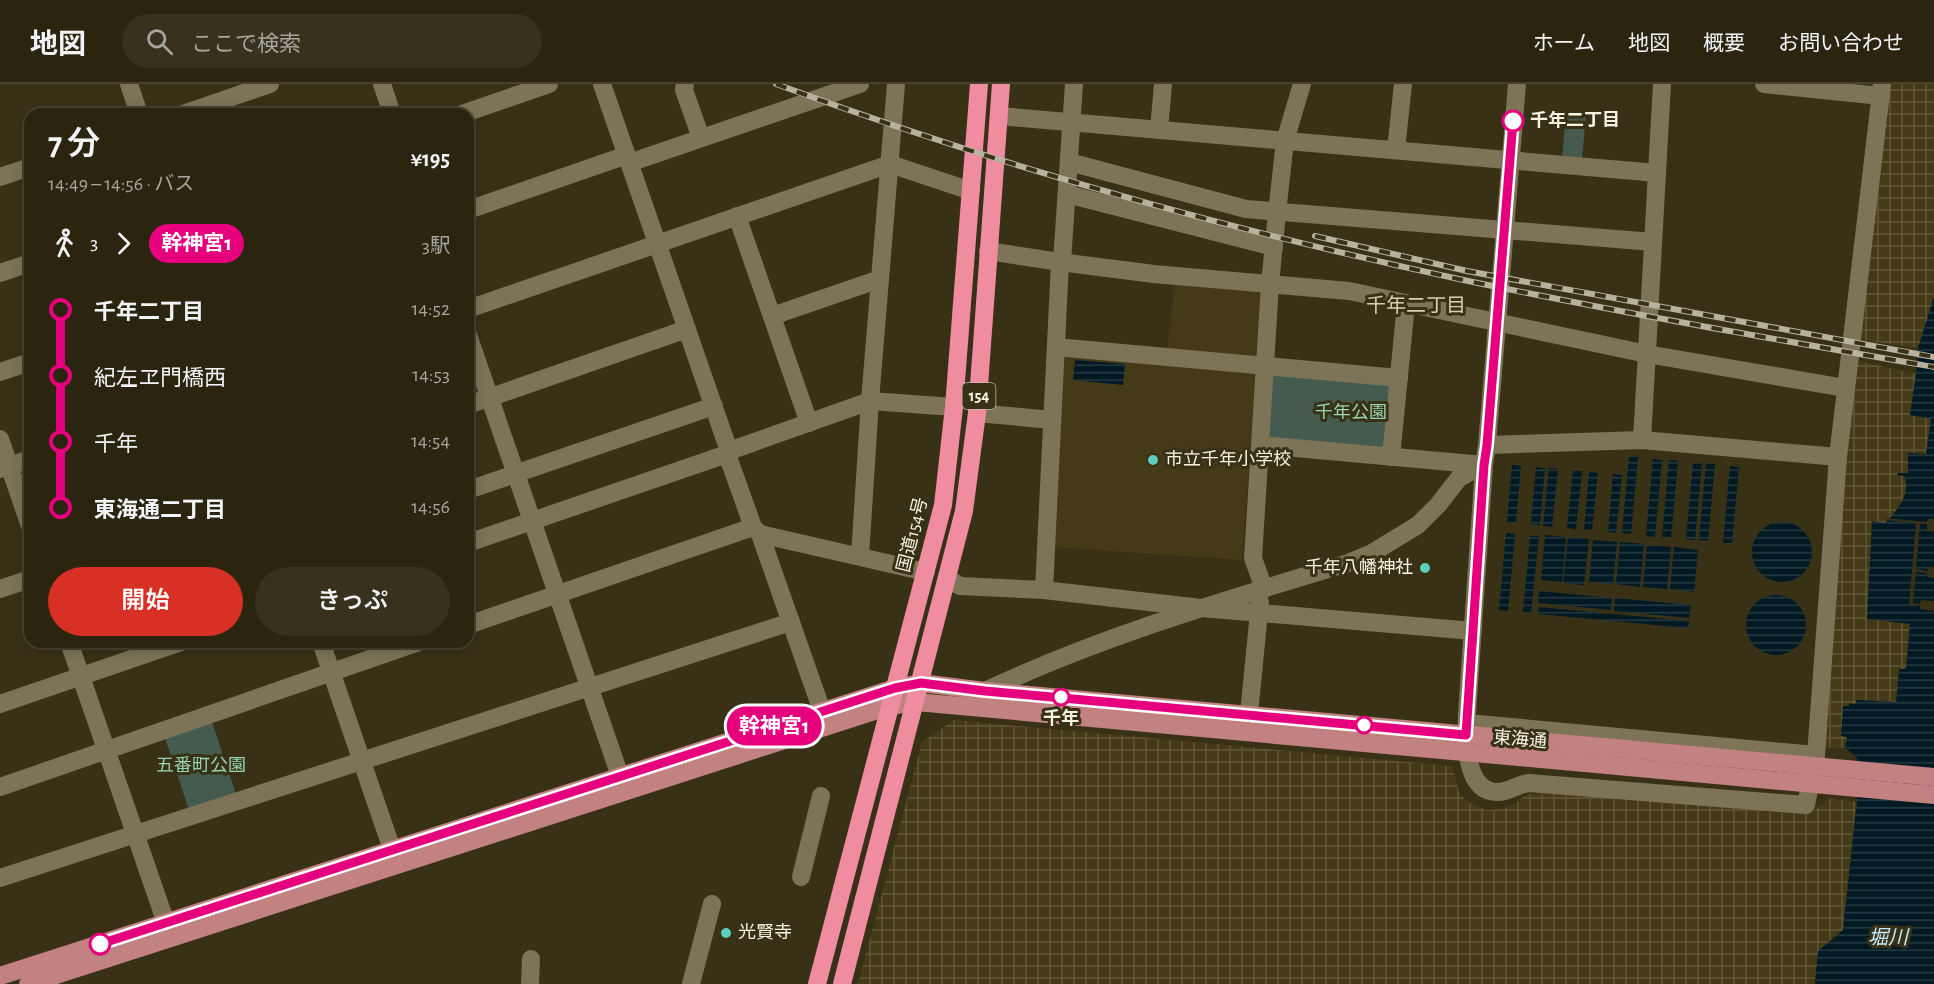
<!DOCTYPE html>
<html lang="ja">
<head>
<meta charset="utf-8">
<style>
  body { margin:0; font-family:"Alegreya Sans","Noto Sans JP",sans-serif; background:#37311e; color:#f1f3f6; height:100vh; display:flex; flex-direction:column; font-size:22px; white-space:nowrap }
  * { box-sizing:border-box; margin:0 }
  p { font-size:20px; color:#a6a59f }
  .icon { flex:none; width:33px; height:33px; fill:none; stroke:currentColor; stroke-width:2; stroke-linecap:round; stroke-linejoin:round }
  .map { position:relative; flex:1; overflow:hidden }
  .side { position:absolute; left:24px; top:24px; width:450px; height:540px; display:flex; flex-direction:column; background:#2b2510; border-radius:18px; box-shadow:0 3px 15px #0003,0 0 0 2px #474230 }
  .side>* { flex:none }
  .badge { padding:0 12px; border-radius:20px; font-size:21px; line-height:39px }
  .map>.badge { position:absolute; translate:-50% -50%; box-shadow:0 0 0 3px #fff }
  .legs { display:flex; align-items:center; gap:9px; height:66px; padding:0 24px; font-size:20px }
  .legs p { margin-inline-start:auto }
  .overview { display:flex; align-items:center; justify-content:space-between; height:102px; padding:0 24px }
  h1 { font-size:33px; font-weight:600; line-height:45px }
  .button { display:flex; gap:12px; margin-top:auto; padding:12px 24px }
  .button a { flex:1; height:69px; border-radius:36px; background:#d93025; color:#fff; font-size:24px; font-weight:600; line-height:69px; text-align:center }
  .button a+a { background:#37311e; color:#f1f3f6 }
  ul { padding:0 24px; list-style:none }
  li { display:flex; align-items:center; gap:21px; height:66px; font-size:22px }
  li i { display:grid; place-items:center; width:9px; height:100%; margin:0 8px; background:currentColor }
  li i::after { content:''; width:15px; height:15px; margin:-8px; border:4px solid; border-radius:50%; background:#2b2510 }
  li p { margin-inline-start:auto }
  li:first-child i { background:linear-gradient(#0000 50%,currentColor 0) }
  li:last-child i { background:linear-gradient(currentColor 50%,#0000 0) }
  header { display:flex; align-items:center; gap:36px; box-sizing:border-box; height:84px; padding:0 30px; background:#2b2510; border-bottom:2px solid #474230 }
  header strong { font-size:28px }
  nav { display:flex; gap:33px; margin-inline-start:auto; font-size:21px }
  .search { width:420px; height:54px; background:#37311e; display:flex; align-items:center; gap:15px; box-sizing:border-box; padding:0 21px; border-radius:33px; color:#a6a59f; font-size:22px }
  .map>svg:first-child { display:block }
  .industrial { fill:url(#industrial-grid) }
  .built { fill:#453a17 }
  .green { fill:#455b4f }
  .water { fill:url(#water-rules) }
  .pier { fill:#393116 }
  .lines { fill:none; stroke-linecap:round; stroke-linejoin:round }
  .minor { stroke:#7d7457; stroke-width:18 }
  .major { stroke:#c28282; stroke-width:18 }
  .highway { stroke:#f08c9f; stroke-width:18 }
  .rail-casing { stroke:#b7b19e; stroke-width:6 }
  .rail { stroke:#393116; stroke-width:4; stroke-dasharray:11; stroke-linecap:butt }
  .line-1-casing { stroke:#fff; stroke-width:14 }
  .line-1 { stroke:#e6007e; stroke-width:9 }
  .stop-1-dot { fill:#fff; stroke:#e6007e; stroke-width:3 }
  .poi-dot { fill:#5bcebc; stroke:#393116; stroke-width:2 }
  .labels { text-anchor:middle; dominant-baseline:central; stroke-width:6; stroke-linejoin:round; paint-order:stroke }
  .shield { fill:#393116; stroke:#beb8a5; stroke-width:1.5 }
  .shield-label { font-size:16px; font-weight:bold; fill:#f7f2e2 }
  .stop-label { font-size:18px; font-weight:bold; fill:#f7f2e2; stroke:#393116; text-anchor:start }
  .park-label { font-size:18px; fill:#95d4b2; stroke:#393116 }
  .poi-label { font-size:18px; fill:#f7f2e2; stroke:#393116; text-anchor:start }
  .street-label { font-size:18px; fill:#f7f2e2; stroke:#393116 }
  .neighbourhood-label { font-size:20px; fill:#d8ceaf; stroke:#393116 }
  .water-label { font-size:20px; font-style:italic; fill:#c0e9f9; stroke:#393116 }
</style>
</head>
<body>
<header>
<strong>地図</strong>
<div class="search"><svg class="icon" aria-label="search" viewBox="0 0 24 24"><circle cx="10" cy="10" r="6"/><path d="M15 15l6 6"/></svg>ここで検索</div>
<nav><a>ホーム</a><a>地図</a><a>概要</a><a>お問い合わせ</a></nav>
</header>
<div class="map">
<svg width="1934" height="900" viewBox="0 0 1934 900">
  <defs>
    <pattern id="industrial-grid" width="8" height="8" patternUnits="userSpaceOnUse" patternTransform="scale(1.5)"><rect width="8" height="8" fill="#453a17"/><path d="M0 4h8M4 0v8" fill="none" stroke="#615738"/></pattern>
    <pattern id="water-rules" width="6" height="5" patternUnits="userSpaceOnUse" patternTransform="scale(1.5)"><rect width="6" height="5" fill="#001923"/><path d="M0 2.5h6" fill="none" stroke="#263b43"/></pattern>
  </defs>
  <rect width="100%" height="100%" fill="#393116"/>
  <!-- industrial -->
  <g class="industrial">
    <polygon points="1888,0 1934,0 1934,213 1918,264 1856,255"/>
    <polygon points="1854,276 1916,290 1910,331 1931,334 1926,370 1909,383 1908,389 1904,392 1907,398 1906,408 1897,426 1885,439 1872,438 1910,540 1906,585 1899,585 1897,618 1857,616 1856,620 1849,622 1842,652 1847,652 1845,664 1823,664"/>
    <polygon points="954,636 1452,682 1460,710 1468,718 1486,726 1502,725 1516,719 1527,710 1590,708 1811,729 1830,714 1856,718 1843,846 1818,867 1815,900 858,900 922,658"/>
  </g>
  <!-- built -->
  <g class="built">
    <polygon points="1175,199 1258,206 1262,210 1257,270 1253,275 1167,267"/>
    <polygon points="1065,269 1256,290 1242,476 1052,463 1061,273"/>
  </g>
  <!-- green -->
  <g class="green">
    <polygon points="1566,29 1586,30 1582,75 1562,76"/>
    <polygon points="1272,291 1392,302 1386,363 1381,367 1267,353"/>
    <polygon points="211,635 237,713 190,729 164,651"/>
  </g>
  <!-- water -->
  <g class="water">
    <path d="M1934,213v687h-119l3,-33 25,-21 18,-165 -7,-10 -9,-7 2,-11 -6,-1 2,-30h6v-3l7,1v-4l40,2 3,-33h7l4,-45 -43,-5 5,-98 13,2c12,-12 27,-30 19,-47l-7,-1 1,-2h10v-20l18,1 5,-35 -21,-4 6,-41 2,-26z"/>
    <polygon points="1075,276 1125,280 1123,301 1073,296"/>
    <polygon points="1629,373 1638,373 1631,450 1622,449"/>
    <polygon points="1653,375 1662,376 1655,453 1646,452"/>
    <polygon points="1669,376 1678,377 1671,454 1662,453"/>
    <polygon points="1693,379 1702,379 1695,456 1686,455"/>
    <polygon points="1706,379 1715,380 1708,457 1699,456"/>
    <polygon points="1512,381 1521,382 1516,439 1507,438"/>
    <polygon points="1730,382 1739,383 1732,459 1723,459"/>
    <polygon points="1536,383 1545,384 1540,441 1531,440"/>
    <polygon points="1549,384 1558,385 1552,443 1543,442"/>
    <polygon points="1573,386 1582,387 1576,445 1567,444"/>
    <polygon points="1589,388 1598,389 1592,446 1584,446"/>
    <polygon points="1613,390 1622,391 1616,449 1608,448"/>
    <circle cx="1782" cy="468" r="30"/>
    <polygon points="1506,449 1515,450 1508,527 1499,526"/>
    <polygon points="1545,451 1566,453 1562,498 1541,496"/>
    <polygon points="1530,452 1539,452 1531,529 1523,528"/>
    <polygon points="1568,453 1589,455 1584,501 1563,499"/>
    <polygon points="1593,456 1617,458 1613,500 1589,498"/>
    <polygon points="1620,458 1644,460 1640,503 1616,500"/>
    <polygon points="1647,461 1671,463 1667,505 1643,503"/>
    <polygon points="1674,463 1698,466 1694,508 1670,505"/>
    <polygon points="1539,507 1612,514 1611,526 1538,519"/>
    <circle cx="1776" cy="541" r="30"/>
    <polygon points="1615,514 1691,521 1689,534 1614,527"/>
    <polygon points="1539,523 1689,537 1688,544 1538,530"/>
  </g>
  <!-- pier -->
  <polygon class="pier" points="1886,434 1927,438 1928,435 1934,435 1934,448 1927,447 1927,440 1920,440 1916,485 1928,487 1928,483 1934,483 1934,494 1927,493 1927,489 1916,488 1913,519 1920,520 1921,516 1934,517 1934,527 1920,525 1920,522 1909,521 1916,439 1885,436"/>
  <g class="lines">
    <!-- minor -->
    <g class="minor">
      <polyline points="129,0 139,30"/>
      <polyline points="382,0 392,30"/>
      <polyline points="602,0 729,367"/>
      <polyline points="685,0 684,6 701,54"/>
      <path d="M1517,0l-30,361 -3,20 -17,249c-1,23 -4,78 31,78 11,0 20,-8 31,-9l277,22 10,-50"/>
      <polyline points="1764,0 1881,12"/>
      <polyline points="183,30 270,0"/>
      <polyline points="462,30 549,0"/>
      <polyline points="999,32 1657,89"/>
      <polyline points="1159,46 1163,0"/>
      <polyline points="1396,66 1403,0"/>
      <polyline points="1069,78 1246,125 1653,158"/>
      <polyline points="629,79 860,0"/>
      <polyline points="0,93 30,83"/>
      <polyline points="1067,110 1274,163"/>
      <polyline points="468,126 627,71"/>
      <polyline points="737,132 809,339"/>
      <polyline points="988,167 1060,178 1154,190 1349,207 1647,270 1845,304"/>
      <polyline points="1062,178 1074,0"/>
      <polyline points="0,189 30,179"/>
      <polyline points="468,225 890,80 971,107"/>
      <polyline points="772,232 880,195"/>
      <polyline points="468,251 620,692"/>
      <polyline points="1056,263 1399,294"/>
      <polyline points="0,288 30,278"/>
      <polyline points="468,321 687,245"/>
      <polyline points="977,329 1052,336"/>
      <polyline points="0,355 30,442"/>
      <polyline points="1642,356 1662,0"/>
      <polyline points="1261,361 1484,381"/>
      <polyline points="1487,361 1642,356 1838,373"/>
      <polyline points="727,370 753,443 760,450 822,627"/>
      <polyline points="1391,373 1406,220"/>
      <polyline points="0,385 30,375"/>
      <polyline points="468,406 714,322"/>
      <polyline points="760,450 926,488"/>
      <polyline points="468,459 727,370 729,367 870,317 954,323"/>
      <polyline points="860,472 870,317 896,0"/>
      <polyline points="947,494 960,502 1044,506 1201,524 1473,547"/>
      <polyline points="0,505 30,495"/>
      <polyline points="1264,505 1253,474 1270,200 1277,129 1285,57 1302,0"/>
      <polyline points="1044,506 1060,178"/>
      <polyline points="468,541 753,443"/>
      <polyline points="69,558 166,839"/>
      <polyline points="321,558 397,780"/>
      <path d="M985,607c116,-55 241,-91 363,-128l24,-10 46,-28 20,-20 21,-27 25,-13"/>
      <polyline points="0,620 181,558"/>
      <polyline points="1249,630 1260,518"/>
      <polyline points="1467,639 1816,671 1838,373 1882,0"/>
      <polyline points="0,703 419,558"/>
      <polyline points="801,793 821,712"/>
      <polyline points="0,794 791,538"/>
      <polyline points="530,900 531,875"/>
      <polyline points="691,900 712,820"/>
    </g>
    <!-- major -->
    <g class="major">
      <polyline points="0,892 895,604 921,599 985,607 1934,693"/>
      <polyline points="28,900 890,622 916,618 1934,711"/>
    </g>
    <!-- highway -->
    <g class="highway">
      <polyline points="817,900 943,421 954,323 979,0"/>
      <polyline points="842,900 964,427 977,329 1001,0"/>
    </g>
    <defs>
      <g id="rail">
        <path d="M776,0c225,83 457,147 692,197 155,32 311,59 466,86"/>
        <polyline points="1315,152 1467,187 1934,273"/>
      </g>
    </defs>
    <!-- rail casing -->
    <use href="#rail" class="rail-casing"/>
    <!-- rail -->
    <use href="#rail" class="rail"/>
  </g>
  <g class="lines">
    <defs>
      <polyline id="line-1" points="100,860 895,604 921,599 985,607 1466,651 1484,381 1487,361 1513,37"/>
    </defs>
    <!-- line-1 casing -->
    <use href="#line-1" class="line-1-casing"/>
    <!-- line-1 -->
    <use href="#line-1" class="line-1"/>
  </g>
  <!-- markers -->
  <g class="stop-1-dot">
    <circle cx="1513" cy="37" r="10"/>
    <circle cx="1061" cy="613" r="8"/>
    <circle cx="1364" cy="641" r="8"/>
    <circle cx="100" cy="860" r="10"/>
  </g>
  <g class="poi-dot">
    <circle cx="1153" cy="376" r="6"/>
    <circle cx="1425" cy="484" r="6"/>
    <circle cx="726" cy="849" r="6"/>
  </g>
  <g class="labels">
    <!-- shield labels -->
    <rect class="shield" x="962.5" y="299" width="33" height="26" rx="4.5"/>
    <g class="shield-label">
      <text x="979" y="312">154</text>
    </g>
    <!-- stop labels -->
    <g class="stop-label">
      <text x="1530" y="37">千年二丁目</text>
      <text x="1061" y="635" text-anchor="middle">千年</text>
    </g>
    <!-- park labels -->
    <g class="park-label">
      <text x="1351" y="329">千年公園</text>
      <text x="201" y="682">五番町公園</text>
    </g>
    <!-- poi labels -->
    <g class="poi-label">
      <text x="1165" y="376">市立千年小学校</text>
      <text x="1413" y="484" text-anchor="end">千年八幡神社</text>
      <text x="738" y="849">光賢寺</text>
    </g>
    <!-- street labels -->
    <g class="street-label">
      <text transform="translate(913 451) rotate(-76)">国道154号</text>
      <text transform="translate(1520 656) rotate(5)">東海通</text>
    </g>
    <!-- neighbourhood labels -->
    <g class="neighbourhood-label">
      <text x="1416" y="222">千年二丁目</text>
    </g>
    <!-- water labels -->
    <g class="water-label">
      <text x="1888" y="854">堀川</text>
    </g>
  </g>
</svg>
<b class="badge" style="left:774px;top:642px;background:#e6007e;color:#fff">幹神宮1</b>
<section class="side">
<div class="overview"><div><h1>7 分</h1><p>14:49 – 14:56 · バス</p></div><b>¥195</b></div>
<div class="legs"><svg class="icon" aria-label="walk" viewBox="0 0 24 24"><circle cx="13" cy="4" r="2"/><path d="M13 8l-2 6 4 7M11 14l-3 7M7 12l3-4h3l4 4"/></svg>3<svg class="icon" aria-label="forward" viewBox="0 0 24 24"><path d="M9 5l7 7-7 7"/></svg><b class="badge" style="background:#e6007e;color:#fff">幹神宮1</b><p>3駅</p></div>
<ul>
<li><i style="color:#e6007e"></i><b>千年二丁目</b><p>14:52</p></li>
<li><i style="color:#e6007e"></i><span>紀左ヱ門橋西</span><p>14:53</p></li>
<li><i style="color:#e6007e"></i><span>千年</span><p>14:54</p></li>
<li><i style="color:#e6007e"></i><b>東海通二丁目</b><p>14:56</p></li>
</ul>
<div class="button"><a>開始</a><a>きっぷ</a></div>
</section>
</div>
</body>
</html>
